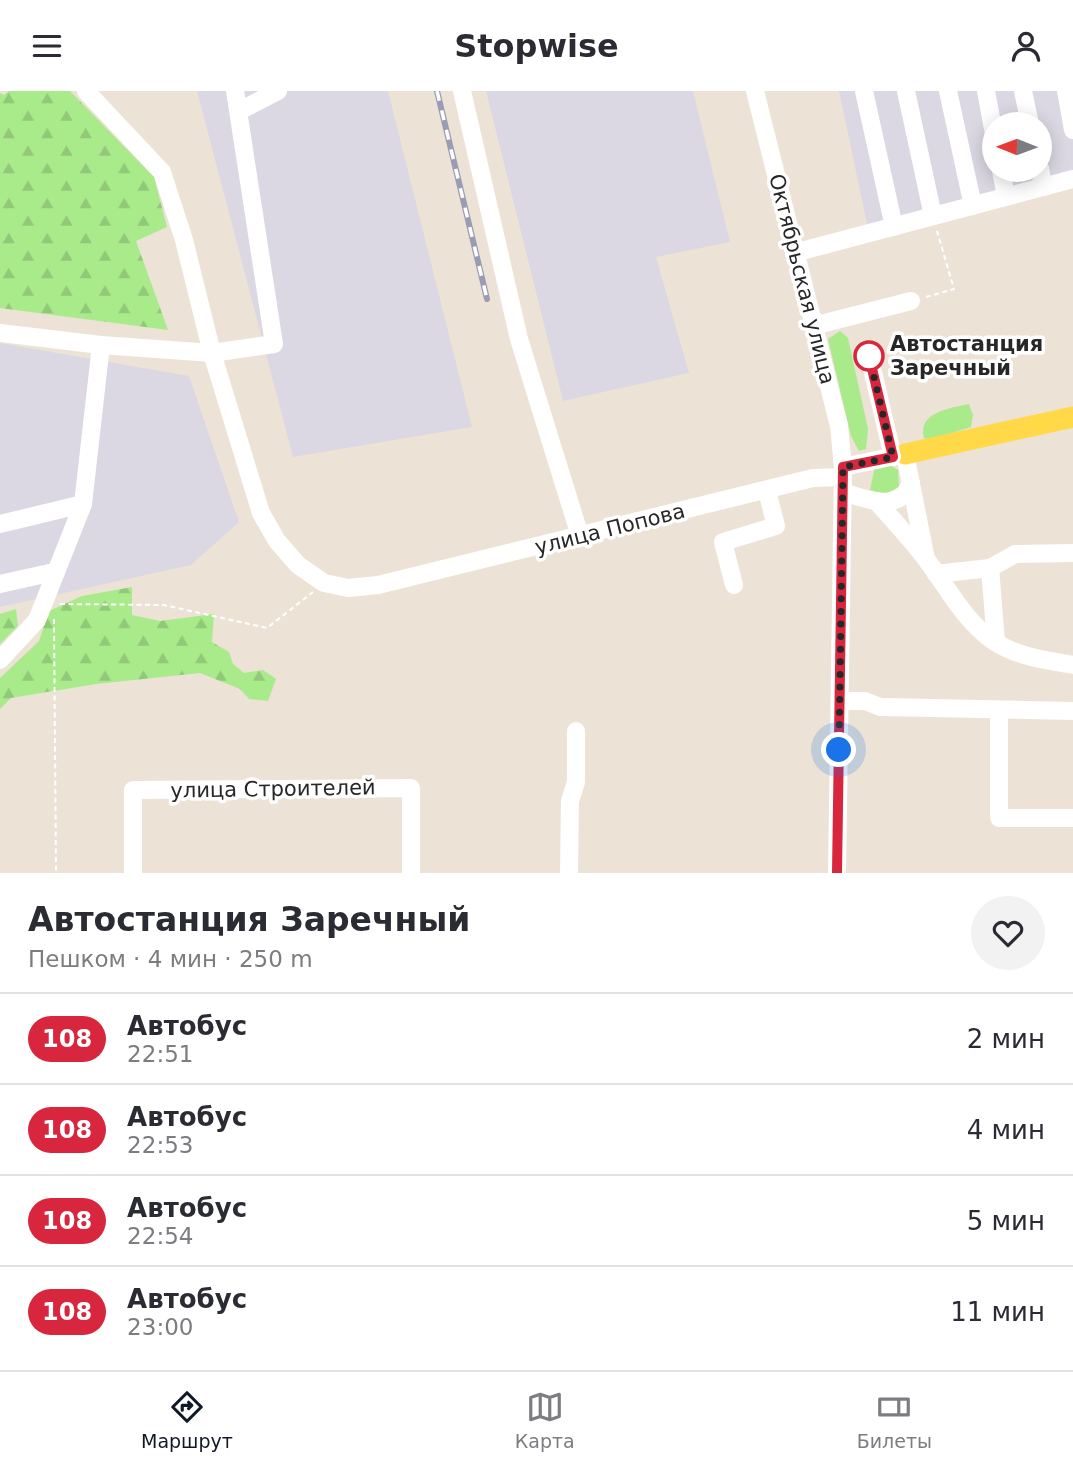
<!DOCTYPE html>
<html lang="ru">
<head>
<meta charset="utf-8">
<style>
  body { margin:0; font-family:"DejaVu Sans",sans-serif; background:#f2f2f3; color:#2b2b33; height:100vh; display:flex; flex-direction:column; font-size:26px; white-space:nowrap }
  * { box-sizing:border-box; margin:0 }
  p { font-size:23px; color:#7c7c81 }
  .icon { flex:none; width:38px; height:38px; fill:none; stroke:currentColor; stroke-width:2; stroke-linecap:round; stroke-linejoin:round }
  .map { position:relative; height:782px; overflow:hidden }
  .side { display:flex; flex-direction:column; background:#fff; flex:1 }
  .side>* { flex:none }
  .badge { padding:0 14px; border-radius:23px; font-size:24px; line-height:46px }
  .needle { width:46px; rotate:271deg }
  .tools { position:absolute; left:982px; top:21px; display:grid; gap:14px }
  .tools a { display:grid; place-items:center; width:70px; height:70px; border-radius:50%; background:#fff; box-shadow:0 4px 18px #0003; font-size:35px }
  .you { position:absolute; width:35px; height:35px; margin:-18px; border:5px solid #fff; border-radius:50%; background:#1a73e8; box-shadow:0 0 0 10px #1a73e833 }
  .map>.badge { position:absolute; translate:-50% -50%; box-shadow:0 0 0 4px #fff }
  .round { display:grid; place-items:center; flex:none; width:74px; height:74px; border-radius:37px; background:#f2f2f3 }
  .overview { display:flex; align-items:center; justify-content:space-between; height:119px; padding:0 28px }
  h1 { font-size:33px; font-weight:700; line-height:52px }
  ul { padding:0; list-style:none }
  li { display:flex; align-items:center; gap:21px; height:91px; padding:0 28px; border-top:2px solid #e1e1e2 }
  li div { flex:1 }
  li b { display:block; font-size:26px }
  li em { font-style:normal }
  li .badge { min-width:77px; font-weight:700; text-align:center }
  header { display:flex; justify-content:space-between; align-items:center; height:91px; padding:0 28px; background:#fff; font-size:32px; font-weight:700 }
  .dock { display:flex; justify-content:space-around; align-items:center; height:98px; border-top:2px solid #e1e1e2; background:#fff; font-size:19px; color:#7c7c81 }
  .dock a { display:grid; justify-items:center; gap:4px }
  .dock .active { color:#111827 }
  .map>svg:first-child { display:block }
  .industrial { fill:#dbd8e3; fill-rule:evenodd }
  .grass { fill:#a9ea8b }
  .forest { fill:url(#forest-firs) }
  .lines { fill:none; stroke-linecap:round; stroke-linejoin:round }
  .path { stroke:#fff; stroke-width:2; stroke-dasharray:5 3.5; stroke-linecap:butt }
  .minor { stroke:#fff; stroke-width:18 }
  .major { stroke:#ffd947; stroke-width:21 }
  .rail-casing { stroke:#999cb4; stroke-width:6 }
  .rail { stroke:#fff; stroke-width:3.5; stroke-dasharray:10; stroke-linecap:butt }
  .line-casing { stroke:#fff; stroke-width:16 }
  .line { stroke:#d7263d; stroke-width:10 }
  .walk { stroke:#272727; stroke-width:7; stroke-dasharray:0 12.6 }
  .stop-dot { fill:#fff; stroke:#d7263d; stroke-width:3.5 }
  .labels { text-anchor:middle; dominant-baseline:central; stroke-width:7; stroke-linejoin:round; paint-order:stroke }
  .street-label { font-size:21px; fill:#272727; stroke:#fff }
  .stop-label { font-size:21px; font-weight:bold; fill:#272727; stroke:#fff; text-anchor:start }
</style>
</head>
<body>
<header><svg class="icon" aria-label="menu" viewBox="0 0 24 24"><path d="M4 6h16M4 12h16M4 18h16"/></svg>Stopwise<svg class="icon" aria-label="person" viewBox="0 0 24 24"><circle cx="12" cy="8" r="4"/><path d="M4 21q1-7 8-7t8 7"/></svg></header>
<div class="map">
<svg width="1073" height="782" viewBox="0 0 1073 782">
  <defs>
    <pattern id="forest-firs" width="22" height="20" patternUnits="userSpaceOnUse" patternTransform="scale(1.75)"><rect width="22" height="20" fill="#a9ea8b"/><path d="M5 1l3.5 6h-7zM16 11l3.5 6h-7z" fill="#91c978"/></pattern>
  </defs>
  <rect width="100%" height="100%" fill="#ece3d6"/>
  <!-- industrial -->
  <g class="industrial">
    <polygon points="197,0 388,0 472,336 293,366"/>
    <polygon points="486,0 693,0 730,151 656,166 689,282 563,310"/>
    <path d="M839,0h234v86l-206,47zM994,33h46v46h-46z"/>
    <polygon points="0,252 189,285 239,431 191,474 0,516"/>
  </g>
  <!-- grass -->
  <g class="grass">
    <polygon points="840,240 848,247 868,338 866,358 859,360 851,345 828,248"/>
    <path d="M969,313l4,11 -2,12 -42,13 -5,-2c-7,-26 27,-30 45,-34z"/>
    <polygon points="890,374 898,379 899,396 885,403 870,399 875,375"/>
  </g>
  <!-- forest -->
  <g class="forest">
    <polygon points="9,0 70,0 154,86 167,136 136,150 168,239 0,217 0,2 4,4"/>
    <polygon points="132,496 132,524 160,530 214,523 212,551 229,561 233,573 244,582 263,579 276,588 268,610 249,608 240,598 200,582 96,593 11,607 0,618 0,587 39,550 49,520 82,505"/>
    <polygon points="16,518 18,535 0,553 0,523"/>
  </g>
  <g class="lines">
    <!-- path -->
    <g class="path">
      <polyline points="926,206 954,198 937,140"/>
      <polyline points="60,513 164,514 267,537 313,501"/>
      <polyline points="54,528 56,782"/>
    </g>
    <!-- minor -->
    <g class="minor">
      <polyline points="86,0 162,81 184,149 212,262 261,422 277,450 298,474 324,492 348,497 378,494 813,387 843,386"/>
      <polyline points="462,0 519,248 580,445"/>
      <polyline points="755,0 839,335 843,376"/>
      <polyline points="864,0 894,136"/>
      <polyline points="906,0 933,125"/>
      <polyline points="948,0 973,115"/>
      <polyline points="986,0 994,43"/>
      <polyline points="1023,0 1030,33"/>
      <polyline points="1066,0 1073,39"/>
      <polyline points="239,20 278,0"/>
      <polyline points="1040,77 1043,96"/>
      <polyline points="1001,79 1006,106"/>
      <polyline points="794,162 1073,88"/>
      <polyline points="813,235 911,210"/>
      <polyline points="0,242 101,254 212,262 274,253 235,0"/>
      <polyline points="869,265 893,366"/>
      <path d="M843,401c23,7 56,22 68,-9"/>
      <path d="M876,410c17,19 35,38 50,58 22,29 38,62 69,83 23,15 52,18 78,23"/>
      <polyline points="0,433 83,413"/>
      <polyline points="990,477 1015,463 1073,462"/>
      <polyline points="936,483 990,477 996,551"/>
      <polyline points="0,493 54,481"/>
      <polyline points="734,494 723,451 776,435 767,400"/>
      <polyline points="0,569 37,529 83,413 101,254"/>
      <polyline points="840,610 865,610 880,616 1073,620"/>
      <polyline points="999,620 999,727 1073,727"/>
      <polyline points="133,782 133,699 411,697 411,782"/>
      <polyline points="569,782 570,710 576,691 576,640"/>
      <polyline points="837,782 843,376 905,363 926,468"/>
    </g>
    <!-- major -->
    <polyline class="major" points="905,363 1073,326"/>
    <defs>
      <polyline id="rail" points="437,0 487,208"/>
    </defs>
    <!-- rail casing -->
    <use href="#rail" class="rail-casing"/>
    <!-- rail -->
    <use href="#rail" class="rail"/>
  </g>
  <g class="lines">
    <defs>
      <polyline id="line" points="837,782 843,376 893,366 869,265"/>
    </defs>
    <!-- line casing -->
    <use href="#line" class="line-casing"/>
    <!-- line -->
    <use href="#line" class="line"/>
    <!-- walk -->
    <polyline class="walk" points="839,659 843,376 893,366 869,265"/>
  </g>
  <!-- markers -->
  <circle class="stop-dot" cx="869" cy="265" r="14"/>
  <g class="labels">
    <!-- street labels -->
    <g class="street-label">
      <text transform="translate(802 188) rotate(76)">Октябрьская улица</text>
      <text transform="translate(610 438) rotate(-14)">улица Попова</text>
      <text transform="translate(273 698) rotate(-1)">улица Строителей</text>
    </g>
    <!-- stop labels -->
    <g class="stop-label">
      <text x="890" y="253">Автостанция<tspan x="890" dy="24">Заречный</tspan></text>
    </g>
  </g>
</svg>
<div class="tools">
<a><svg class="needle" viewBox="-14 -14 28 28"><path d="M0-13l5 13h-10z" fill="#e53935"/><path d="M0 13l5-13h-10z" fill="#7c7c81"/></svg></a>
</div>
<div class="you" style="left:839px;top:659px"></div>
</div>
<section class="side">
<div class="overview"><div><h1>Автостанция Заречный</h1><p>Пешком · 4 мин · 250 m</p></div><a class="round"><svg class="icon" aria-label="heart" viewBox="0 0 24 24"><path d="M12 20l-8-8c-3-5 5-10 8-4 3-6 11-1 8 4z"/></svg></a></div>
<ul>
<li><span class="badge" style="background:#d7263d;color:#fff">108</span><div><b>Автобус</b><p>22:51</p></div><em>2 мин</em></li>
<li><span class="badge" style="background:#d7263d;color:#fff">108</span><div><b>Автобус</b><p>22:53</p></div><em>4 мин</em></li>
<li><span class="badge" style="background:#d7263d;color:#fff">108</span><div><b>Автобус</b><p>22:54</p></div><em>5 мин</em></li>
<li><span class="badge" style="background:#d7263d;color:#fff">108</span><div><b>Автобус</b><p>23:00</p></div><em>11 мин</em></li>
</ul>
</section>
<nav class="dock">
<a class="active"><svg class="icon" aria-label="directions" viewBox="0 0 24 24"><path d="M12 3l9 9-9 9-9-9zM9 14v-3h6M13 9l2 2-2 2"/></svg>Маршрут</a>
<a><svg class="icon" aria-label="map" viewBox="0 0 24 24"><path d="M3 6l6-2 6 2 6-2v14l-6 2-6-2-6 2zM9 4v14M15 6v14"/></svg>Карта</a>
<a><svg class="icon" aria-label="tickets" viewBox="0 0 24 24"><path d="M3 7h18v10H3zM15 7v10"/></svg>Билеты</a>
</nav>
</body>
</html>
